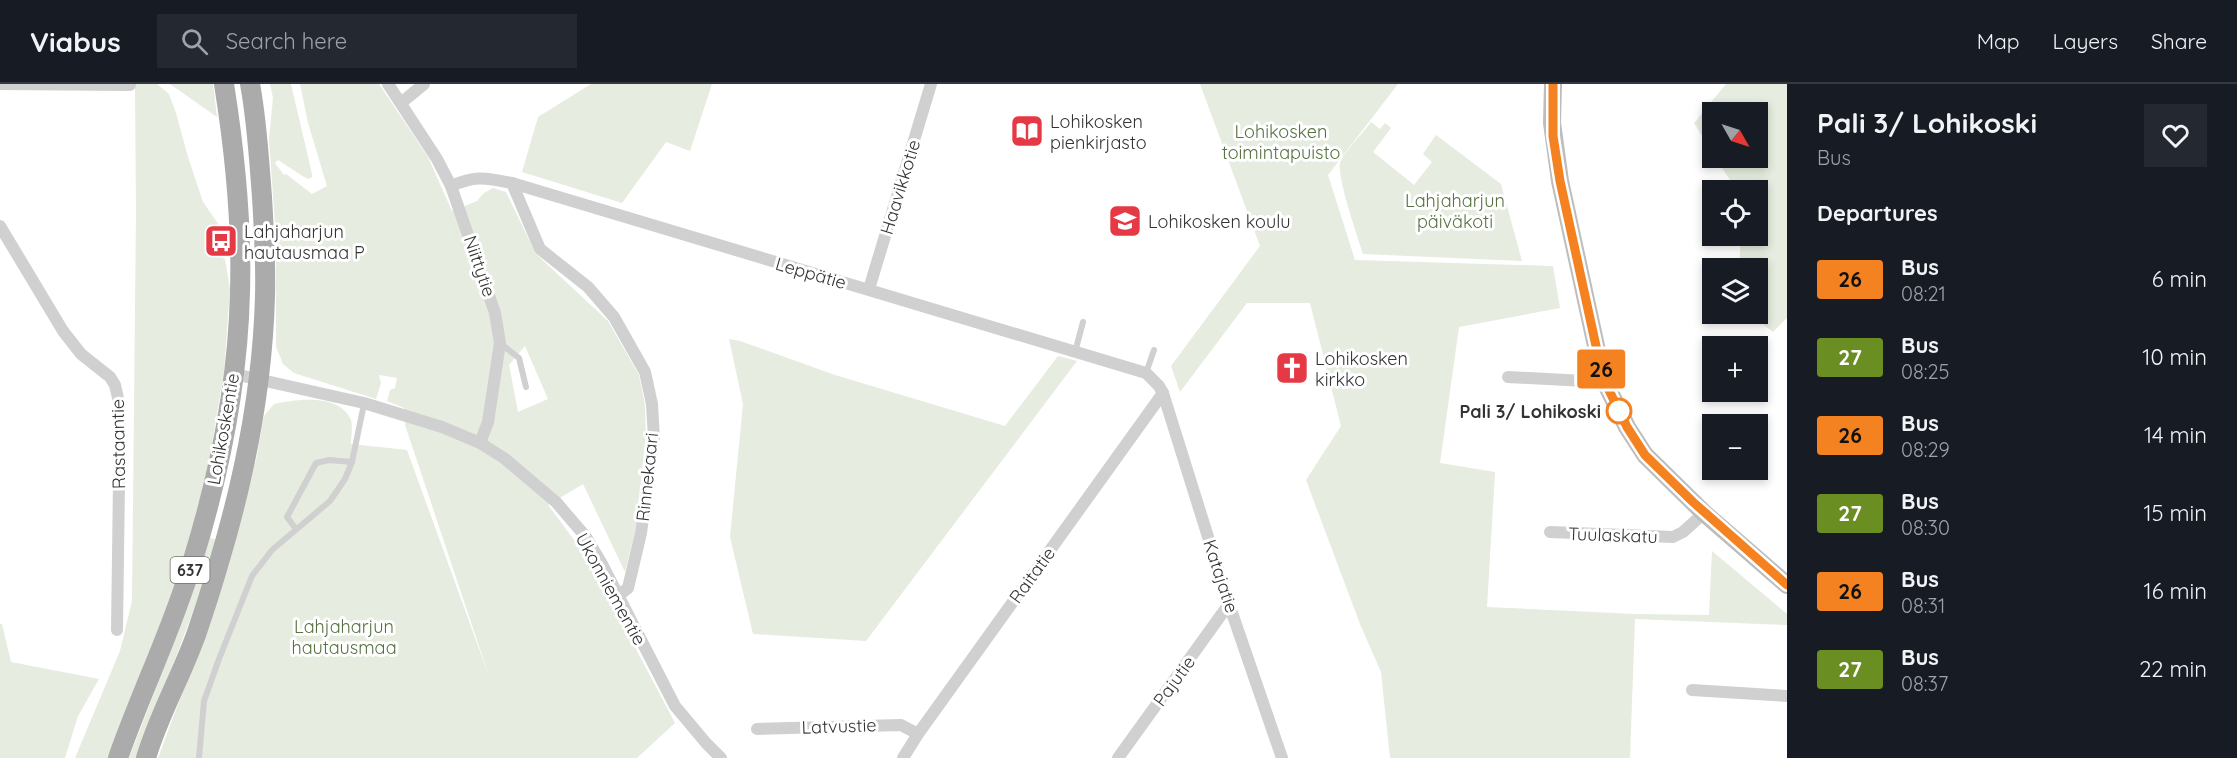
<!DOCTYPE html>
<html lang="en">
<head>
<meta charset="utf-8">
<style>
  body { margin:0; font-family:Quicksand,sans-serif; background:#242831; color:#f1f3f6; height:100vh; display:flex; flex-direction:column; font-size:22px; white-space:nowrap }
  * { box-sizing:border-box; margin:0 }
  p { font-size:20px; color:#9ea1a6 }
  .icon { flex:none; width:33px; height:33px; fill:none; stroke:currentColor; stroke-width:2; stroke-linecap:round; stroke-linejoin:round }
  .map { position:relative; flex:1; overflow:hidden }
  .sheet { display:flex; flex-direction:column; background:#171b24; width:450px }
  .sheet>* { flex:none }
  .badge { padding:0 12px; border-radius:4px; font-size:21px; line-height:39px }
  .needle { width:39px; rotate:129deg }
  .fabs { position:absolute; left:1702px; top:18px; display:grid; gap:12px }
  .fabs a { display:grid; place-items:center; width:66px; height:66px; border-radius:0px; background:#171b24; box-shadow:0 3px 9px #0003; font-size:30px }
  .map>.badge { position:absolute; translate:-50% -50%; box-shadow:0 0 0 3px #fff }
  h2 { padding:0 30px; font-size:22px; line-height:54px }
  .round { display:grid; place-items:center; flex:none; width:63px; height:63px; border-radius:0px; background:#242831 }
  .summary { display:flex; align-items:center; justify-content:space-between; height:102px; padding:0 30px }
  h1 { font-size:28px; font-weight:800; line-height:45px }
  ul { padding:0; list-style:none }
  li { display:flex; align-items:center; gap:18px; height:78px; padding:0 30px }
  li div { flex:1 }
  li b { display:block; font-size:22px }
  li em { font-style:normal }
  li .badge { min-width:66px; font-weight:700; text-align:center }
  header { display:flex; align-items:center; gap:36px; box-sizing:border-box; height:84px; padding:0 30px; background:#171b24; border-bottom:2px solid #363941 }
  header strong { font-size:28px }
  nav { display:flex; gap:33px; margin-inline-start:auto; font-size:21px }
  .search { width:420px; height:54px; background:#242831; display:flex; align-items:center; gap:15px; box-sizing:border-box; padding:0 21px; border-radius:0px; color:#9ea1a6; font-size:22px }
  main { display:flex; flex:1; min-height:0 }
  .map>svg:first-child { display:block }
  .green { fill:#e6ecdf; fill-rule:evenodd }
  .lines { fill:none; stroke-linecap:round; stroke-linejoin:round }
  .lane { stroke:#d0d0d0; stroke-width:6 }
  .street { stroke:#d0d0d0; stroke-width:12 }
  .secondary { stroke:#bdbdbd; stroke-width:18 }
  .primary { stroke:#ababab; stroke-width:20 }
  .line-casing { stroke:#fff; stroke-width:14 }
  .line { stroke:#f58220; stroke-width:9 }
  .stop-dot { fill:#fff; stroke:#f58220; stroke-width:3 }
  .labels { text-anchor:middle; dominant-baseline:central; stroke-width:6; stroke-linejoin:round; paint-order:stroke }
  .shield { fill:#fff; stroke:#707070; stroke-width:1.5 }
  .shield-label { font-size:16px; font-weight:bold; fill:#333 }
  .poi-label { font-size:18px; fill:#333; stroke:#fff; text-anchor:start }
  .park-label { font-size:18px; fill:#56703f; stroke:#fff }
  .street-label { font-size:18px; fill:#333; stroke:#fff }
  .stop-label { font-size:18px; font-weight:bold; fill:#333; stroke:#fff; text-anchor:end }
</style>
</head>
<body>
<header>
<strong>Viabus</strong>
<div class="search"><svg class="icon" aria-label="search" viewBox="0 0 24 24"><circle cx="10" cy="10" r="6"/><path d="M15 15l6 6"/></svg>Search here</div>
<nav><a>Map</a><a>Layers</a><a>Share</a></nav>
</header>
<main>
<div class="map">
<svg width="1787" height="674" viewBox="0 0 1787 674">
  <rect width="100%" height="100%" fill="#fff"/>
  <!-- green -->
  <g class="green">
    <polygon points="135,0 157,0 169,10 176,29 188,73 203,118 219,141 220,172 225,175 230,205 224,288 204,407 184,478 111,674 75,674 120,567 132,517 136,129"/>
    <polygon points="170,0 213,0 217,33"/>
    <path d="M270,0h21l21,90v3l-3,2 -5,-2 -26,-17 -3,3 9,12 2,-1 26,20 15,-8 -19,-63 -8,-39h79l49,73 24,54 25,-10 7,-8 9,-5 13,4 30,62 72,67 31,54 6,30 1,33 -11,94 -10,40 -42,-88 -35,21 41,55 86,163 -38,35h-479l70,-189 28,-109 8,-44 10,-12c22,-5 66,-11 77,16 2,7 0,17 0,24l56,6 83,229 -85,-254 -1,-17 -17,-7 3,-11 5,-2 2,-10 -18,-3 2,8 -5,16 -82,-26 -11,-9 -7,-17v-109l-7,-99 4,-41zM525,262l23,53 -30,13 -9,-47z"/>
    <polygon points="591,0 712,0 690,67 666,58 622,119 522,88 538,33"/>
    <polygon points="1200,0 1398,0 1328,91 1355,176 1553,182 1560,224 1459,243 1440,379 1495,388 1487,523 1635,530 1709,531 1712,467 1787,530 1787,541 1635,535 1630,674 1390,674 1381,588 1360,540 1306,396 1341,342 1310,219 1247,219 1180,308 1171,282 1260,162"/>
    <polygon points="1726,0 1787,0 1787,234 1773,248 1749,230 1758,230 1758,184 1739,184 1741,152 1758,152 1758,106 1737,106 1715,74 1758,74 1758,28 1713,28 1713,70 1694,39"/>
    <path d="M1371,38l9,7 5,-6 6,5 -18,24 41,33 18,-23 -9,-8 13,-19 65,49 21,77 -159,-7c-5,-16 -26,-76 -23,-91 3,-10 24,-31 31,-41z"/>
    <polygon points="729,255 740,257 835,291 1005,342 1058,272 1077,277 866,557 753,550 730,453 743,320"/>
    <path d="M210,454l8,2c-24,74 -54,145 -80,218h-9l61,-157z"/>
    <polygon points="0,540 2,540 11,578 99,595 78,632 65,674 0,674"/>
  </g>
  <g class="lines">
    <!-- lane -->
    <g class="lane">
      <polyline points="500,259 519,274 526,303"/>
      <polyline points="1075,268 1083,238"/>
      <polyline points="1146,289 1154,266"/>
      <polyline points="296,445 287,433 316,379 329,376 352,378"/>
      <polyline points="199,674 204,617 219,575 252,492 272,466 330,417 345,395 352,378 364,320"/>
    </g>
    <!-- street -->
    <g class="street">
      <polyline points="0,0 130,1"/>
      <polyline points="388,0 437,75 451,102 495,229 500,259 488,338 480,359"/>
      <polyline points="401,19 424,0"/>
      <polyline points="512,99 540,165 588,203 614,233 645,288 652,320 654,355 641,449 628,504 618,512"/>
      <path d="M451,102c26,-11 34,-8 61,-3l634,190 13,13 4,7 66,211 53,154"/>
      <polyline points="0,142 63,247 81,270 110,293 115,301 120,323 117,546"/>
      <polyline points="869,205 931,0"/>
      <polyline points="234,290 364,319 442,343 480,359 504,374 556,418 586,453 602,480 675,622 706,659 721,674"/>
      <polyline points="1508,293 1585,297 1603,294"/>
      <polyline points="1550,448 1673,453 1683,448 1704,429"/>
      <polyline points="1692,606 1787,612"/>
      <polyline points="757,645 901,641 918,650"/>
      <polyline points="903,674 918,650 1163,309"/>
      <polyline points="1118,674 1229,520"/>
    </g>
    <!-- secondary -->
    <polyline class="secondary" points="1553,0 1552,39 1560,97 1603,294 1627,343 1645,371 1704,429 1787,501"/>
    <!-- primary -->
    <g class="primary">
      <path d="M118,674c23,-66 54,-128 74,-195 27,-87 46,-180 48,-271 2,-70 -5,-139 -16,-208"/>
      <path d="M146,674c13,-44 36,-83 51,-126 37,-109 65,-220 68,-336 1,-33 -1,-66 -3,-99 -3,-38 -5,-76 -12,-113"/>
    </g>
  </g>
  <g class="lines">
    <defs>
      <polyline id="line" points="1553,0 1553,52 1560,97 1603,294 1627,343 1645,371 1693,418 1787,501"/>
    </defs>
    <!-- line casing -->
    <use href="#line" class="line-casing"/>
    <!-- line -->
    <use href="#line" class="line"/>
  </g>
  <!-- icons -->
  <defs>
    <symbol id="library-square" viewBox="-11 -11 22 22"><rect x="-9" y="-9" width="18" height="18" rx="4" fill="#e63946" stroke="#fff"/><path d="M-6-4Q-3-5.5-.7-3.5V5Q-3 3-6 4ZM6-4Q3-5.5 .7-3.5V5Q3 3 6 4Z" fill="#fff"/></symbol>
    <symbol id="school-square" viewBox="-11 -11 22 22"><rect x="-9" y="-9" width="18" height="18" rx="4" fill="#e63946" stroke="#fff"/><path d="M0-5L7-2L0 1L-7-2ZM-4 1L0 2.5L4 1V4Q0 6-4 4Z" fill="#fff"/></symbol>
    <symbol id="bus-square" viewBox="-11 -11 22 22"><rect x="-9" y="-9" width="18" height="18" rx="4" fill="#e63946" stroke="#fff"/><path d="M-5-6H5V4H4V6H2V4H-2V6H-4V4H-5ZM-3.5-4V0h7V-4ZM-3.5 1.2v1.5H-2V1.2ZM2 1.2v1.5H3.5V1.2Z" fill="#fff"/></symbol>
    <symbol id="church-square" viewBox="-11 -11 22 22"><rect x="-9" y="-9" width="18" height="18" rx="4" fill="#e63946" stroke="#fff"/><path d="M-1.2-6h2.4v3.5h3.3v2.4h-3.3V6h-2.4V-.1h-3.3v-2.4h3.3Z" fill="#fff"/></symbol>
  </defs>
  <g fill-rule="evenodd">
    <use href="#library-square" x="1008" y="28" width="38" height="38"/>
    <use href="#school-square" x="1106" y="118" width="38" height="38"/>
    <use href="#bus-square" x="202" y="138" width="38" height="38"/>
    <use href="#church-square" x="1273" y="265" width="38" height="38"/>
  </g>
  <!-- markers -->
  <circle class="stop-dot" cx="1619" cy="327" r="12"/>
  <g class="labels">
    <!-- shield labels -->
    <rect class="shield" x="170.5" y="473" width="39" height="26" rx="4.5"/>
    <g class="shield-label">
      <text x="190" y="486">637</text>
    </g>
    <!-- poi labels -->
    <g class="poi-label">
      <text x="1050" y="37">Lohikosken<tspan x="1050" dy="21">pienkirjasto</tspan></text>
      <text x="1148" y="137">Lohikosken koulu</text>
      <text x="244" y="147">Lahjaharjun<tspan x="244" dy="21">hautausmaa P</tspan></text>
      <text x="1315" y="274">Lohikosken<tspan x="1315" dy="21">kirkko</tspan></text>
    </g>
    <!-- park labels -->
    <g class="park-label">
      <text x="1281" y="47">Lohikosken<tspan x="1281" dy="21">toimintapuisto</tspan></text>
      <text x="1455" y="116">Lahjaharjun<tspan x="1455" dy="21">päiväkoti</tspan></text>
      <text x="344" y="542">Lahjaharjun<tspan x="344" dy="21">hautausmaa</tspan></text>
    </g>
    <!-- street labels -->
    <g class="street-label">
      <text transform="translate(900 103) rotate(-73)">Haavikkotie</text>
      <text transform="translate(480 182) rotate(71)">Niittytie</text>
      <text transform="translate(811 189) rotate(16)">Leppätie</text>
      <text transform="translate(223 345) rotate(-80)">Lohikoskentie</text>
      <text transform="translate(118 360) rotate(-91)">Rastaantie</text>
      <text transform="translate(647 393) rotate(-84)">Rinnekaari</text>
      <text transform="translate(1613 451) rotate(2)">Tuulaskatu</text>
      <text transform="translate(1032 491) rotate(-54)">Raitatie</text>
      <text transform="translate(1221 492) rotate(72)">Katajatie</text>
      <text transform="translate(611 505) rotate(61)">Ukonniementie</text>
      <text transform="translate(1174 597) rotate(-54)">Pajutie</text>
      <text transform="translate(839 642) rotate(-2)">Latvustie</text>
    </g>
    <!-- stop labels -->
    <g class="stop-label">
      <text x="1601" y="327">Pali 3/ Lohikoski</text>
    </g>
  </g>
</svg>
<div class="fabs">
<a><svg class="needle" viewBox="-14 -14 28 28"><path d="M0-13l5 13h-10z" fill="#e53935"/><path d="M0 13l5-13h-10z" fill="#9ea1a6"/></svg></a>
<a><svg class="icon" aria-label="locate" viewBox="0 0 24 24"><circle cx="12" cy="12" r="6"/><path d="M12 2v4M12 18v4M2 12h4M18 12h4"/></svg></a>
<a><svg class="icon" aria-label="layers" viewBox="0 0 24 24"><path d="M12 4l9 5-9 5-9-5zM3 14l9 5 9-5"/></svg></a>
<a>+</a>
<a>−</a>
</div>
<b class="badge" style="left:1601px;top:285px;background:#f58220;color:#111">26</b>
</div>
<section class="sheet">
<div class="summary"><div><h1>Pali 3/ Lohikoski</h1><p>Bus</p></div><a class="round"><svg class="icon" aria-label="heart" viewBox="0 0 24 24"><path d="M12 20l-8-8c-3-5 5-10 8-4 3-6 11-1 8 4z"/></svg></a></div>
<h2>Departures</h2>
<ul>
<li><span class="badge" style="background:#f58220;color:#111">26</span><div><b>Bus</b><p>08:21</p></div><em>6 min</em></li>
<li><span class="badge" style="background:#6b8e23;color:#fff">27</span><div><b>Bus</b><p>08:25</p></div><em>10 min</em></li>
<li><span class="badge" style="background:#f58220;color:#111">26</span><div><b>Bus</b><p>08:29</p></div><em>14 min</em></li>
<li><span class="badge" style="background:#6b8e23;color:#fff">27</span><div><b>Bus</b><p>08:30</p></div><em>15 min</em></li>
<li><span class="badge" style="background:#f58220;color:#111">26</span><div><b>Bus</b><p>08:31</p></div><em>16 min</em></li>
<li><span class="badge" style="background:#6b8e23;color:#fff">27</span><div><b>Bus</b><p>08:37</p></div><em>22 min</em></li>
</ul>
</section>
</main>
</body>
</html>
